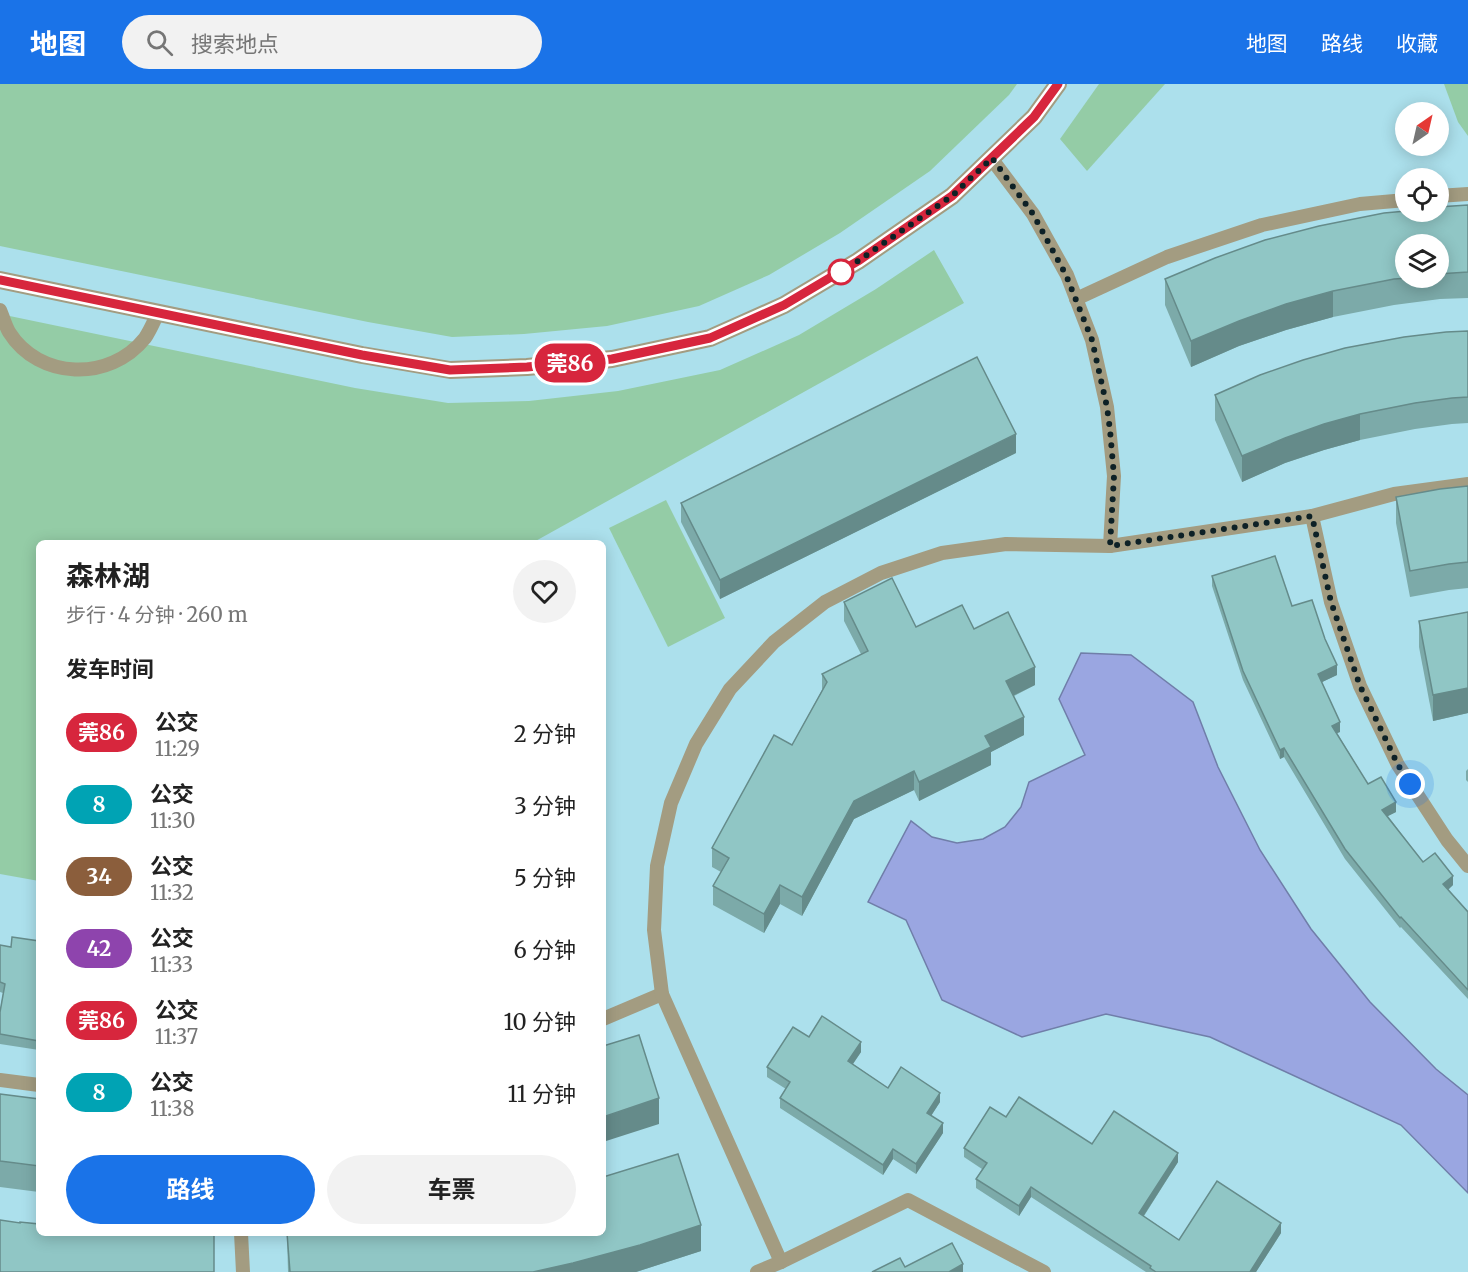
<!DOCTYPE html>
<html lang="zh">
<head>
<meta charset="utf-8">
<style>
  body { margin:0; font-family:Merriweather,"Noto Sans SC",serif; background:#f2f2f2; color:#222; height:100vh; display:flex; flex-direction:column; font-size:22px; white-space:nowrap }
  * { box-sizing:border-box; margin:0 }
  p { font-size:20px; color:#767676 }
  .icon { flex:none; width:33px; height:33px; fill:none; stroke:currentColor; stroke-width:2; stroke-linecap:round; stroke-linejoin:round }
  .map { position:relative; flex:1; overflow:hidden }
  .side { position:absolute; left:36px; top:456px; width:570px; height:696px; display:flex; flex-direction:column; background:#fff; border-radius:9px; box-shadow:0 3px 15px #0003 }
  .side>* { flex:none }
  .badge { padding:0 12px; border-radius:20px; font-size:21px; line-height:39px }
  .needle { width:39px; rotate:34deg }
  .fabs { position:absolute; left:1395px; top:18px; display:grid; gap:12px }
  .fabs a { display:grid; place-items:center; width:54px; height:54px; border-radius:50%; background:#fff; box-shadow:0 3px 15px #0003; font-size:30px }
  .you { position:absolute; width:30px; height:30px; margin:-15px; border:4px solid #fff; border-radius:50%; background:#1a73e8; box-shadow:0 0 0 9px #1a73e833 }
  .map>.badge { position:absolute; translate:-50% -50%; box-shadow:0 0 0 3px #fff }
  h2 { padding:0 30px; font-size:22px; line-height:54px }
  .round { display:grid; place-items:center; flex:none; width:63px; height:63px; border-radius:32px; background:#f2f2f2 }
  .summary { display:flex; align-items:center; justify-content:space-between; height:102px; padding:0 30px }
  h1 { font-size:28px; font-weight:700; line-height:45px }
  .primary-button { display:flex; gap:12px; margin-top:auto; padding:12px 30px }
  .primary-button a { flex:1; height:69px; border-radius:36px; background:#1a73e8; color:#fff; font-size:24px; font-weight:700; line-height:69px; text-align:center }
  .primary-button a+a { background:#f2f2f2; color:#222 }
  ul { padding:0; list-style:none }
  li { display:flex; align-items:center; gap:18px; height:72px; padding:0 30px }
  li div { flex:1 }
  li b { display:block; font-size:22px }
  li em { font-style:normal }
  li .badge { min-width:66px; font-weight:700; text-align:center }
  header { display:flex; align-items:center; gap:36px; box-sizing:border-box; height:84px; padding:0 30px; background:#1a73e8; color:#fff }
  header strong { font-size:28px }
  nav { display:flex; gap:33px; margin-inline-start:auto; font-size:21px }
  .search { width:420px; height:54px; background:#f2f2f2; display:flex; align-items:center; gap:15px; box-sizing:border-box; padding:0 21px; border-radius:33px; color:#767676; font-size:22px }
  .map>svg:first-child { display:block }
  .green { fill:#94cca6 }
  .water { fill:#9aa6e1; stroke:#707ea9; stroke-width:1.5 }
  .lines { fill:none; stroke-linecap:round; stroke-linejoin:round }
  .service { stroke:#a39c81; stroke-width:14 }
  .minor { stroke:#a39c81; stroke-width:18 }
  .wall { fill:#7caaa9; fill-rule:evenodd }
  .shaded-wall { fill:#658b8a }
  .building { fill:#90c6c5; stroke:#658b8a; stroke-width:1.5 }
  .line-casing { stroke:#fff; stroke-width:14 }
  .line { stroke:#d7263d; stroke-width:9 }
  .walk { stroke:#0d2126; stroke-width:6; stroke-dasharray:0 10.8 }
  .stop-dot { fill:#fff; stroke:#d7263d; stroke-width:3 }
</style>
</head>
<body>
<header>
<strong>地图</strong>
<div class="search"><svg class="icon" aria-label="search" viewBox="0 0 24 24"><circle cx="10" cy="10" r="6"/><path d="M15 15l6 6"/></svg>搜索地点</div>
<nav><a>地图</a><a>路线</a><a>收藏</a></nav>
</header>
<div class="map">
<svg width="1468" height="1188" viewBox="0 0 1468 1188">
  <rect width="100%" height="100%" fill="#ace0ec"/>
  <!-- green -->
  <g class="green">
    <polygon points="0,0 1017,0 1009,11 930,87 840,149 769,191 699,222 607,242 524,250 452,253 368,238 0,162"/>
    <polygon points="1099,0 1165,0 1087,87 1060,55"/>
    <polygon points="1444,0 1468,0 1468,52 1458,38"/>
    <polygon points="934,166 964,219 532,459 39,459 39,797 0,790 0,230 355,304 448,319 529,317 618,307 720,286 799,251 876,205"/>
    <polygon points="666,416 725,534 668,563 609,444"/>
  </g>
  <!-- water -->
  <polygon class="water" points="1081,569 1131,571 1193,618 1218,683 1260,766 1311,845 1370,918 1436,985 1468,1011 1468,1109 1401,1041 1210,953 1106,930 1022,953 942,916 906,836 868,818 911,737 932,753 957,759 983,755 1005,743 1021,723 1029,698 1085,671 1059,615"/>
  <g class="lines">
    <!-- service -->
    <g class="service">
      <polyline points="991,74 1033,130 1067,191 1092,256 1107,323 1114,392 1110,462"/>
      <polyline points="1438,112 1468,110"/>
      <polyline points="1076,215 1167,173 1262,141 1360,120 1406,116"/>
      <path d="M0,226c3,7 5,15 9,22 30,48 101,50 136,6 5,-7 9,-17 13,-25"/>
      <polyline points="1312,432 1331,518 1360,602 1398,681 1447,756 1468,782"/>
      <polyline points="603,935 662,910"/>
      <polyline points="0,996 39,1001"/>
      <polyline points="241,1149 243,1188"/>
      <polyline points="781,1178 662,910 654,846 657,782 671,719 696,660 730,605 774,558 825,518 881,489 942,469 1006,460 1110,462 1312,432 1394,410 1468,400"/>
      <polyline points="757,1188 781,1178 908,1116 1044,1188"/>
    </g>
    <!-- minor -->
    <polyline class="minor" points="0,196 362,271 450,286 527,283 612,275 710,254 784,221 858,177 952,112 1034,33 1058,0"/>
  </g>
  <!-- wall -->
  <g class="wall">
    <path d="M1468,121v93l-28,1 -46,6 -61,12 -47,13 -47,16 -48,21 -26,-62v-26zM1438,160v34h-32z"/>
    <polygon points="1468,247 1468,339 1452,340 1415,345 1360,356 1324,366 1285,379 1242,398 1215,336 1215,311"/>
    <polygon points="1016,369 720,515 681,438 681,419"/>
    <polygon points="1468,402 1468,504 1449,506 1410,513 1396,439 1396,413"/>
    <polygon points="1212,492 1292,522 1337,591 1322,598 1340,648 1337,649 1368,700 1396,728 1388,732 1423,778 1453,801 1448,806 1468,827 1468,915 1401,843 1400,844 1345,775 1284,673 1280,675 1243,596 1212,502"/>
    <polygon points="844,518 916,543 974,545 1035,601 1014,612 1024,651 991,668 991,681 919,717 914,706 854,735 802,832 780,820 764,849 713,821 713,802 721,788 712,783 712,764 792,661 822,606 822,590 861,570 844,537"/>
    <polygon points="1468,528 1468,629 1433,637 1419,563 1419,537"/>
    <polygon points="1468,685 1468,698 1466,696 1466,687"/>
    <polygon points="39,857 39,966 0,960 0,928 3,909 0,908 0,861 11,863"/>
    <polygon points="809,953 861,968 853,980 888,1004 940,1018 931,1032 943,1049 916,1090 893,1075 883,1091 780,1024 780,1014 786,1005 767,993 767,983"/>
    <polygon points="0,1010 39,1015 39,1108 0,1103"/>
    <polygon points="1006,1033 1092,1060 1178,1078 1144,1132 1179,1156 1281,1149 1256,1188 1146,1188 1031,1113 1019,1132 976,1104 976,1095 982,1085 964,1073 964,1064"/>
    <polygon points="287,1149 701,1167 636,1188 288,1188"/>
  </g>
  <!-- shaded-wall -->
  <g class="shaded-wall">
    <polygon points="1333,207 1333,233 1286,246 1239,262 1191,283 1191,257 1239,237 1286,220"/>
    <polygon points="1360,330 1360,356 1324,366 1285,379 1242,398 1242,372 1285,354 1324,340"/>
    <polygon points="1016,350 1016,369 720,515 720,496"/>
    <polygon points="1337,581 1337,591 1318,600 1318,590"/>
    <polygon points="1035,583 1035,601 1006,615 1006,597"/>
    <polygon points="1468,604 1468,629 1433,637 1433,611"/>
    <polygon points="1024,633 1024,651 991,668 991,681 919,717 919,698 985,652"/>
    <polygon points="1340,638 1340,648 1332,651 1332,642"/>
    <polygon points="1284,664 1284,673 1280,675 1280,666"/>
    <polygon points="914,687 914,706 854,735 802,832 802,813 854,717"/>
    <polygon points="1396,718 1396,728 1382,735 1382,726"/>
    <polygon points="1453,792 1453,801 1443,810 1443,800"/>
    <polygon points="780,801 780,820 764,849 764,830"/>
    <polygon points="861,958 861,968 848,987 848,977"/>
    <polygon points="940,1009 940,1018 927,1038 927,1029"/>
    <polygon points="659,1014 659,1040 603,1058 603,1033"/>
    <polygon points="943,1039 943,1049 916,1090 916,1080"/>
    <polygon points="893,1065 893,1075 883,1091 883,1081"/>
    <polygon points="1178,1069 1178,1078 1139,1139 1139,1129"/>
    <polygon points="1031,1103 1031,1113 1019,1132 1019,1122"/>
    <polygon points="1281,1139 1281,1149 1256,1188 1250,1188"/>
    <polygon points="701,1141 701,1167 636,1188 533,1188"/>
    <polygon points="963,1180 963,1188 948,1188"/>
  </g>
  <!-- building -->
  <g class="building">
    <polygon points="1468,121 1468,188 1438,190 1438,160 1406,160 1406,194 1409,194 1394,195 1333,207 1286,220 1239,237 1191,257 1165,195 1215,174 1265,156 1319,142 1384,129 1406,127 1406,128 1438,128 1438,123"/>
    <polygon points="1468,247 1468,313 1452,314 1415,319 1360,330 1324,340 1285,354 1242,372 1215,311 1260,291 1303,276 1345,264 1404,253 1446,248"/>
    <polygon points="977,273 1016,350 720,496 681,419"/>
    <polygon points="1468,402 1468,478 1449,480 1410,487 1396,413 1440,405"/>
    <polygon points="1275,472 1292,522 1312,516 1325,555 1337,581 1318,590 1340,638 1332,642 1368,700 1381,693 1396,718 1382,726 1423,778 1435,769 1453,792 1443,800 1468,828 1468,906 1401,833 1400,834 1345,765 1284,664 1280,666 1243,587 1212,492"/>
    <polygon points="892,494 916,543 962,521 974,545 1008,528 1035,583 1006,597 1024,633 985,652 991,663 919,698 914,687 854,717 802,813 780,801 764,830 713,802 729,774 712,764 774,651 792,661 827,598 822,590 868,567 844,518"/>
    <polygon points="1468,528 1468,604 1433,611 1419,537"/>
    <polygon points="12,853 39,857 39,957 0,950 0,928 5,900 0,898 0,861 11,863"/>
    <polygon points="822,932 861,958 848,977 888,1004 901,983 940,1009 927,1029 943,1039 916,1080 893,1065 883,1081 780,1014 790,998 767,983 793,943 809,953"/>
    <polygon points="639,951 659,1014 603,1033 603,962"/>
    <polygon points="0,1010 39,1015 39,1082 0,1077"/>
    <polygon points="1019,1013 1092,1060 1114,1027 1178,1069 1139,1129 1179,1156 1217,1097 1281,1139 1250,1188 1156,1188 1150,1184 1151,1182 1031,1103 1019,1122 976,1095 987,1079 964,1064 990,1023 1006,1033"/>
    <polygon points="678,1070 701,1141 640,1161 573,1179 533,1188 290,1188 287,1149 603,1149 603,1093"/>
    <polygon points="0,1136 20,1139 20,1138 39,1140 39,1149 214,1149 214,1188 0,1188"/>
    <polygon points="952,1159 963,1180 949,1188 872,1188 900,1174 905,1183"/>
  </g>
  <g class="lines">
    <defs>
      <polyline id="line" points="0,196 362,271 450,286 527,283 612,275 710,254 784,221 858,177 952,112 1034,33 1058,0"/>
    </defs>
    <!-- line casing -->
    <use href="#line" class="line-casing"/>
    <!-- line -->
    <use href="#line" class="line"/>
    <!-- walk -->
    <polyline class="walk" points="841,188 840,188 858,177 952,112 992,74 1033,130 1066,191 1092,256 1107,323 1110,346 1114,392 1110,462 1312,432 1331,518 1360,602 1398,681 1410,700"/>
  </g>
  <!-- markers -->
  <circle class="stop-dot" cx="841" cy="188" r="12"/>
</svg>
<div class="fabs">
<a><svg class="needle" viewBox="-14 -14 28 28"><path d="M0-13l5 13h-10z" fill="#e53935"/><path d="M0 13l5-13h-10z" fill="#767676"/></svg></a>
<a><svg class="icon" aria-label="locate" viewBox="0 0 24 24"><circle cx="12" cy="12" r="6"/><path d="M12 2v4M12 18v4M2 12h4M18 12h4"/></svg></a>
<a><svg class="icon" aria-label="layers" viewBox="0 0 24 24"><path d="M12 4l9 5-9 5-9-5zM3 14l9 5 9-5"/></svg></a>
</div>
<div class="you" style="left:1410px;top:700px"></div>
<b class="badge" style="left:570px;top:279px;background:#d7263d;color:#fff">莞86</b>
<section class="side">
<div class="summary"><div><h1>森林湖</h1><p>步行 · 4 分钟 · 260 m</p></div><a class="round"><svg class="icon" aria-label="heart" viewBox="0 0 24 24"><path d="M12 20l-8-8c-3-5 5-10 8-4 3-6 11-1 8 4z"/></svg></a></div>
<h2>发车时间</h2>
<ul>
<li><span class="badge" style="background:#d7263d;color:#fff">莞86</span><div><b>公交</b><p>11:29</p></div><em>2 分钟</em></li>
<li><span class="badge" style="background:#00a3b4;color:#fff">8</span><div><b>公交</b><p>11:30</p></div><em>3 分钟</em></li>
<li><span class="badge" style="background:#8b5e3c;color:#fff">34</span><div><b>公交</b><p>11:32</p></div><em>5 分钟</em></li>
<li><span class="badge" style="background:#8e44ad;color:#fff">42</span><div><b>公交</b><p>11:33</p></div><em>6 分钟</em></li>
<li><span class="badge" style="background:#d7263d;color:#fff">莞86</span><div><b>公交</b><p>11:37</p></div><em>10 分钟</em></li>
<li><span class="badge" style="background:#00a3b4;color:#fff">8</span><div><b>公交</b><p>11:38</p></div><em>11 分钟</em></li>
</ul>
<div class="primary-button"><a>路线</a><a>车票</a></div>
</section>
</div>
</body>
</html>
